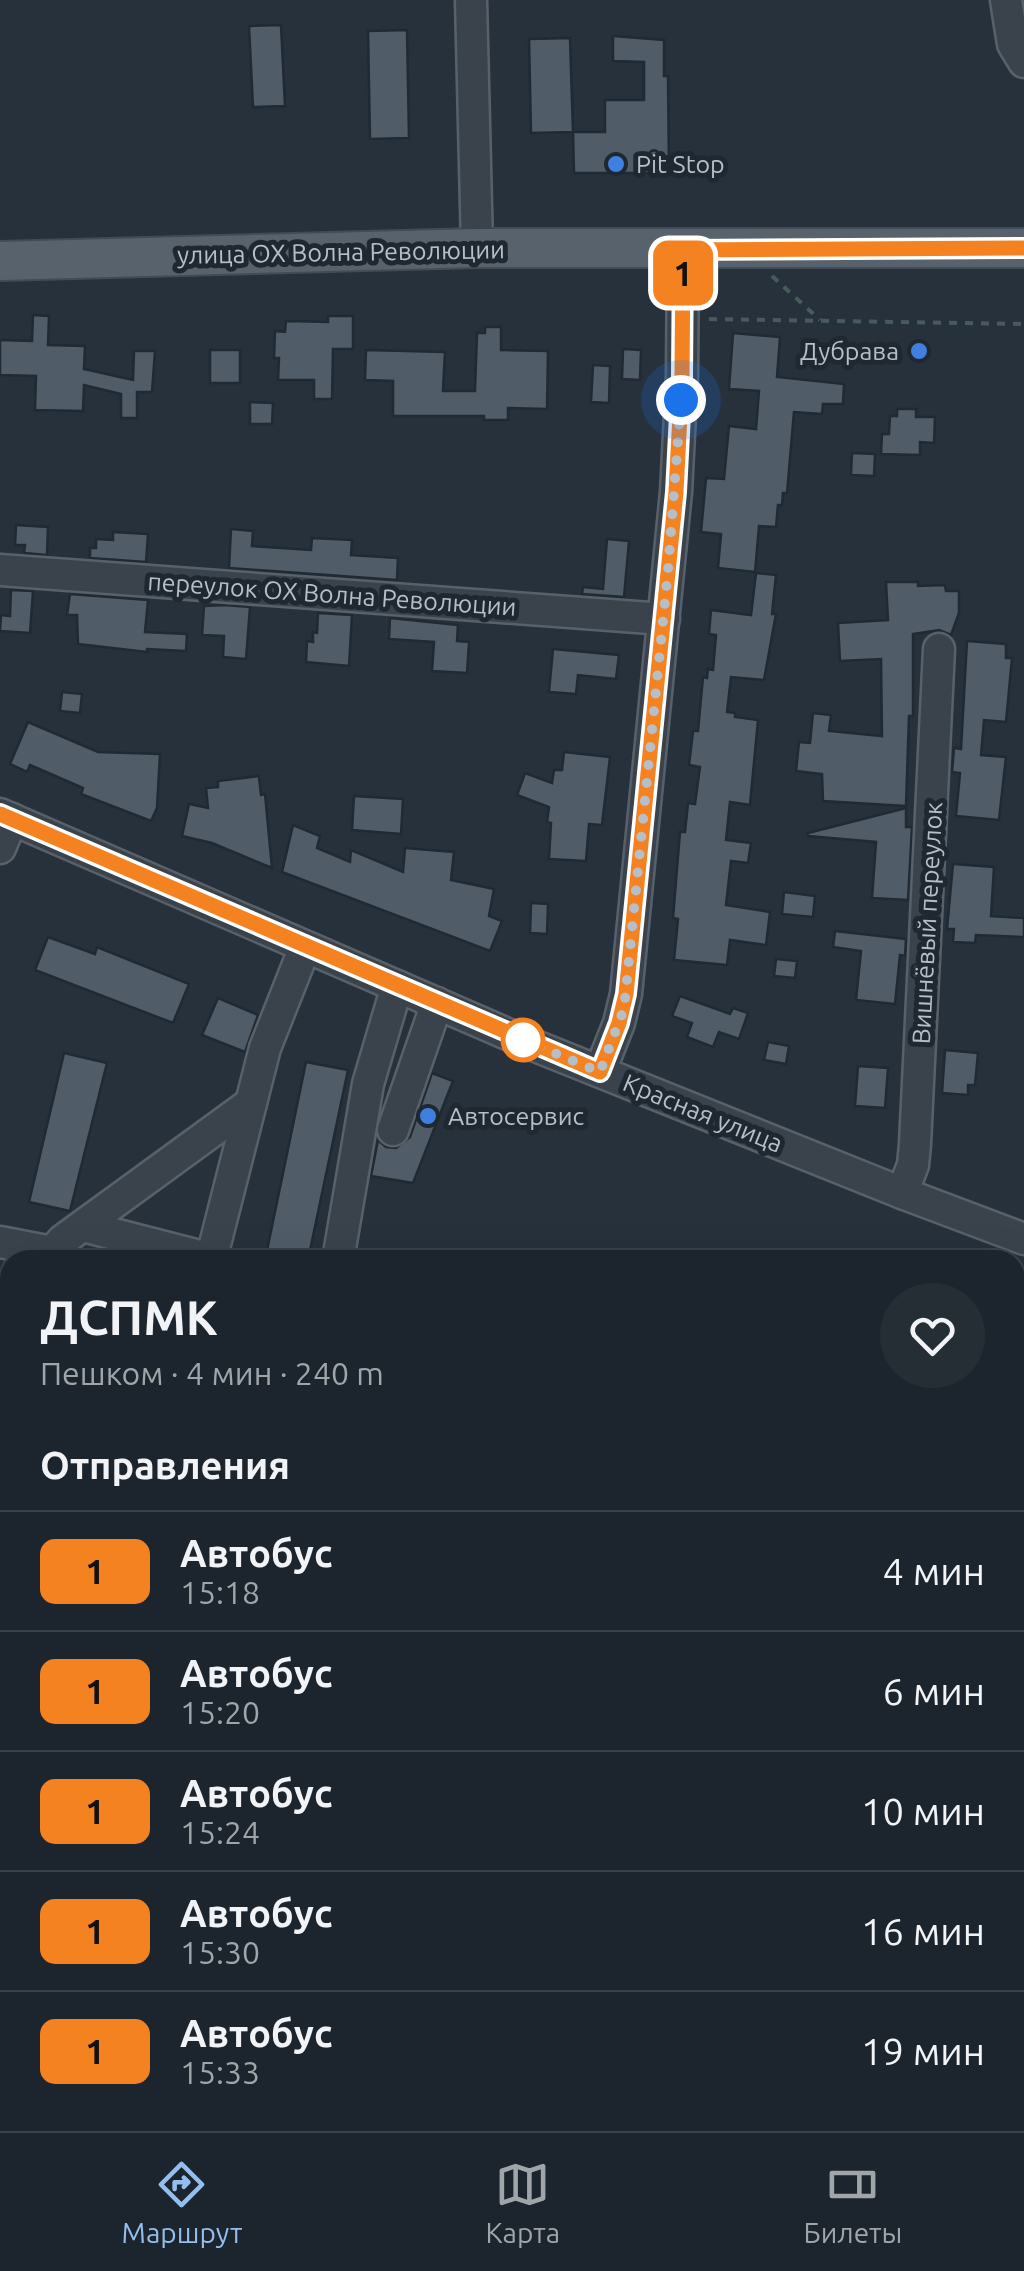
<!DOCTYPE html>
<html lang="ru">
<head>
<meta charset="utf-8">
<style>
  body { margin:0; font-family:Ubuntu,sans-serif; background:#252d35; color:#f1f3f6; height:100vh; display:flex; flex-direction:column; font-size:38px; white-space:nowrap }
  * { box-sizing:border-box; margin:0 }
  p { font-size:32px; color:#a0a5aa }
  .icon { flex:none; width:55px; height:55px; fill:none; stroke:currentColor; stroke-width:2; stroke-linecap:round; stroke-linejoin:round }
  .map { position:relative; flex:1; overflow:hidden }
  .details { position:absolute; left:0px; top:1250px; width:1025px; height:882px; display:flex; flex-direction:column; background:#1c252d; border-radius:30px 30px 0 0; box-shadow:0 10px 40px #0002,0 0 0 2px #3a4249 }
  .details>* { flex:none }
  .badge { padding:0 20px; border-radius:15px; font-size:35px; line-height:65px }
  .you { position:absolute; width:50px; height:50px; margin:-25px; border:8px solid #fff; border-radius:50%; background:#1a73e8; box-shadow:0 0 0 15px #1a73e833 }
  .map>.badge { position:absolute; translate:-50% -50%; box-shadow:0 0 0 5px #fff }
  h2 { padding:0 40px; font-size:38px; line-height:90px }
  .round { display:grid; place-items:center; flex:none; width:105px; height:105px; border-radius:52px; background:#252d35 }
  .headline { display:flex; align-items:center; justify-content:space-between; height:170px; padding:0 40px }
  h1 { font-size:48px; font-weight:600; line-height:75px }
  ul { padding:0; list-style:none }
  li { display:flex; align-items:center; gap:30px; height:120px; padding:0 40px; border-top:2px solid #3a4249 }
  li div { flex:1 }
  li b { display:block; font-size:38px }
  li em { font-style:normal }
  li .badge { min-width:110px; font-weight:700; text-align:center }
  .menu { display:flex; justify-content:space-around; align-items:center; height:140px; border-top:2px solid #3a4249; background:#1c252d; font-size:28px; color:#a0a5aa }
  .menu a { display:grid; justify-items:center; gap:5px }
  .menu .active { color:#93beef }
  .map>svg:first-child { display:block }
  .building { fill:#505c67; stroke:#212a33; stroke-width:2.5 }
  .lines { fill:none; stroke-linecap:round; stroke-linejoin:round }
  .minor-casing { stroke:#58616a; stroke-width:35 }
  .major-casing { stroke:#434c55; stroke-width:42 }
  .path { stroke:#485b5c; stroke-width:4; stroke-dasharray:8 8; stroke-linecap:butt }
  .minor { stroke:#3a434c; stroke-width:30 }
  .major { stroke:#58626c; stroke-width:38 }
  .line-casing { stroke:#fff; stroke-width:22 }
  .line { stroke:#f58220; stroke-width:15 }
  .walk { stroke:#b6bec7; stroke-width:10; stroke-dasharray:0 18 }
  .shop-dot { fill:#3f7fe0; stroke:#1f2831; stroke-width:4 }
  .stop-dot { fill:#fff; stroke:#f58220; stroke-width:5 }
  .labels { text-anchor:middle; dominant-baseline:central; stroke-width:10; stroke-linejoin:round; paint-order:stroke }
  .poi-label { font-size:25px; fill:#b6bec7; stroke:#1f2831; text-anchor:start }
  .street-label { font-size:25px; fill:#b6bec7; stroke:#1f2831 }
</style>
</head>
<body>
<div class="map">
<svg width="1024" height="2131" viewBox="0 0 1024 2131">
  <rect width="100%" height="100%" fill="#26313c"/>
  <!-- building -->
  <g class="building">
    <polygon points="281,25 285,106 253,107 249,26"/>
    <polygon points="407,30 409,138 370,139 368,31"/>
    <polygon points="613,36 664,40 664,76 668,76 669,173 574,173 573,132 605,132 605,100 644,100 644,62 613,61"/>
    <polygon points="570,38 573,132 531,133 529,39"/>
    <polygon points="33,315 49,316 48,345 85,346 84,369 133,380 134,351 155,351 152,392 137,392 137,418 121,418 121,394 84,385 83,411 35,410 36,376 0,375 0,340 32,341"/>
    <polygon points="328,316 353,316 353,349 333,349 332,399 314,399 314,380 278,380 279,358 274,358 275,331 285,332 286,321 328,322"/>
    <polygon points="485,327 501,327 501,350 548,351 547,409 508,408 508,420 484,420 484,416 393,416 393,381 365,380 366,350 445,352 443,391 475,391 477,333 485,333"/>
    <polygon points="733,333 780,337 777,377 844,384 843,404 823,404 822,414 794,412 787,493 783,493 782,505 778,505 776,527 759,526 755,572 718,568 721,534 701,532 706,478 724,479 729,426 756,429 759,391 729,389"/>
    <polygon points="623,349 641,350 640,380 622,379"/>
    <rect x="210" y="350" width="30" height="33"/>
    <polygon points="593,365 610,366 609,403 591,402"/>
    <polygon points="250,402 273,403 272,424 250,424"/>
    <polygon points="897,409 916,409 916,417 935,417 934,443 920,442 920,455 881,454 882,434 889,434 890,416 897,416"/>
    <polygon points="852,453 875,454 874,476 851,475"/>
    <polygon points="16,525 48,527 47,555 24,553 25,545 15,545"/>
    <polygon points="231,529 253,531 252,546 311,550 312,538 352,540 351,555 398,558 397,580 229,568"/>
    <polygon points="113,532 148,534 146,562 90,558 90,548 96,548 96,539 113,540"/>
    <polygon points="607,539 629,541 624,597 582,594 583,587 603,589"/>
    <polygon points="756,573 776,575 772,614 776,614 764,680 731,677 727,712 735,713 735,717 758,720 750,805 730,802 726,840 751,843 748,863 731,861 726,905 770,912 766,945 730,940 727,965 674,960 678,919 673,918 680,832 685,832 688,803 695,804 700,767 689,765 693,731 698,731 703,677 707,678 708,669 713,670 716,635 709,634 711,610 751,615"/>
    <polygon points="886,582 918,582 918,586 945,585 946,591 959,591 959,613 951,635 939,630 913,634 913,716 909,716 906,806 823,801 822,774 796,771 799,742 810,743 813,713 831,715 829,731 882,736 881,659 840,661 838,623 888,620"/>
    <polygon points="11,590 33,591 30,633 0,631 1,615 10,616"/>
    <polygon points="70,594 148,600 145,632 187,634 186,651 147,649 147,652 78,644 77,615 67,615"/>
    <polygon points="225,605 250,607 246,659 223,657 224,636 202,635 204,606"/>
    <polygon points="318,613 352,615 349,666 306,662 307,641 313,642 313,632 317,633"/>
    <polygon points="390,618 458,625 457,641 469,642 467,673 432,671 434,642 389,639"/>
    <polygon points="967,641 1006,644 1006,658 1012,658 1006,722 984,720 981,755 1006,757 999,820 956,816 960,773 952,772 954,748 961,749"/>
    <polygon points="553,649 619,655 616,679 578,675 576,694 549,692"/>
    <polygon points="62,692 82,694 80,713 60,711"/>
    <polygon points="28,722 98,752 160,754 157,808 151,821 81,794 83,788 30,765 27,772 10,764"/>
    <polygon points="564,752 610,757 602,825 589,824 586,861 549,859 551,823 547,822 549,807 517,795 525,773 552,783 554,770 562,770"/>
    <polygon points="259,776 261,795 265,794 272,868 212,843 182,836 189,804 208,808 206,788 218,787 218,781"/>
    <polygon points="354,796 403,799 401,834 352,830"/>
    <polygon points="906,808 906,827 912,827 908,900 872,898 876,842 808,836 808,833"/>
    <polygon points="293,825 320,836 317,848 350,862 351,850 403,872 405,848 454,852 451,880 494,889 489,916 502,921 490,951 282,872"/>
    <polygon points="953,864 994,867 991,916 1024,918 1024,937 976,935 975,943 953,942 954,929 947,929"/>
    <polygon points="784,892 815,896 813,917 782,914"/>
    <polygon points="531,903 548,904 547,934 530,933"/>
    <polygon points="835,931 906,939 905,956 900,955 895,1004 856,1000 861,951 833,947"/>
    <polygon points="48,937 95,954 97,947 189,984 173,1023 35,970"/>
    <polygon points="776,959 797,961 795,978 774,976"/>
    <polygon points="680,996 730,1014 733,1008 748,1013 739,1039 719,1032 713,1047 687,1037 692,1023 672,1016"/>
    <polygon points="218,998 258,1015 245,1052 202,1035"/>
    <polygon points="768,1042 789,1046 786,1064 764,1060"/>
    <polygon points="945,1050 978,1053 975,1085 968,1085 968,1095 942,1093"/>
    <polygon points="64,1053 107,1063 70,1211 29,1202"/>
    <polygon points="306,1062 348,1070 308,1260 265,1260"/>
    <polygon points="858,1066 888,1068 885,1108 855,1106"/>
    <polygon points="432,1073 453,1081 413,1183 371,1176 378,1140 386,1147 396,1148 410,1137"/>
  </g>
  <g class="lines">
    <defs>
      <g id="minor">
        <polyline points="471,0 477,248"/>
        <polyline points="1006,0 1013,44 1024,62"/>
        <polyline points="0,570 664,619"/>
        <polyline points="0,814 528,1043 902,1193 1024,1239"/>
        <polyline points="0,848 12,819"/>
        <polyline points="600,1071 619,1023 626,994 676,492 682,376 683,250"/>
        <polyline points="393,1130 437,1003"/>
        <polyline points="902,1193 913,1165 915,1144 939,649"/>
        <polyline points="83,1226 211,1259"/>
        <polyline points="0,1242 52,1252"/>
        <polyline points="50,1260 52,1252 63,1240 251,1103"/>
        <polyline points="211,1260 265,1048 305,947"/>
        <polyline points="338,1260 368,1084 397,986"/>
        <polyline points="0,1381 10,1389"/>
        <polyline points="1015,1729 1024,1730"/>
        <polyline points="420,2122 421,2131"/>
        <polyline points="446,2122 450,2131"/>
        <polyline points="787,2122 805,2131"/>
      </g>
      <polyline id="major" points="0,261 477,248 1024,248"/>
    </defs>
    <!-- minor casing -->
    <use href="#minor" class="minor-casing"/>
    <!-- major casing -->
    <use href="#major" class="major-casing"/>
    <!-- path -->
    <g class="path">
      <polyline points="772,276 820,320"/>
      <polyline points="709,319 1024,324"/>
    </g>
    <!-- minor -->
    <use href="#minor" class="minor"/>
    <!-- major -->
    <use href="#major" class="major"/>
  </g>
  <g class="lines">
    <defs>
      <polyline id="line" points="0,814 600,1072 619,1023 626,994 676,492 682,376 683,250 1024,248"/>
    </defs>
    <!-- line casing -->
    <use href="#line" class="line-casing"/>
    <!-- line -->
    <use href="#line" class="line"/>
    <!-- walk -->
    <polyline class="walk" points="523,1040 600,1072 624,1009 668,571 681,400"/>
  </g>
  <!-- markers -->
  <g class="shop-dot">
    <circle cx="616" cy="164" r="10"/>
    <circle cx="919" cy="351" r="10"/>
    <circle cx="428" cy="1116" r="10"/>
  </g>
  <circle class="stop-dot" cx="523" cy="1040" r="20"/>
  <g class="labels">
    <!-- poi labels -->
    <g class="poi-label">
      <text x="636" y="164">Pit Stop</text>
      <text x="899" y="351" text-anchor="end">Дубрава</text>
      <text x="448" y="1116">Автосервис</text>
    </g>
    <!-- street labels -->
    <g class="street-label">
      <text transform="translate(341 252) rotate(-1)">улица ОХ Волна Революции</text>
      <text transform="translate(332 594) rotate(4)">переулок ОХ Волна Революции</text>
      <text transform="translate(927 923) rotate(-87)">Вишнёвый переулок</text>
      <text transform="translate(703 1113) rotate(22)">Красная улица</text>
    </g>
  </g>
</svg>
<div class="you" style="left:681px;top:400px"></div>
<b class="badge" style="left:683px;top:273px;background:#f58220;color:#111">1</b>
<section class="details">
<div class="headline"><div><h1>ДСПМК</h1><p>Пешком · 4 мин · 240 m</p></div><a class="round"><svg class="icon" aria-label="heart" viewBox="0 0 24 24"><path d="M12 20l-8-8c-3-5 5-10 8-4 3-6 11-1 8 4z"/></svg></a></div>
<h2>Отправления</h2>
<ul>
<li><span class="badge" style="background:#f58220;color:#111">1</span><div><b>Автобус</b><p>15:18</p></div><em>4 мин</em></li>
<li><span class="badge" style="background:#f58220;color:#111">1</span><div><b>Автобус</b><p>15:20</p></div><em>6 мин</em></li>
<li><span class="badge" style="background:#f58220;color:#111">1</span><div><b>Автобус</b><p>15:24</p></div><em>10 мин</em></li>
<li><span class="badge" style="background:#f58220;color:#111">1</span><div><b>Автобус</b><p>15:30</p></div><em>16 мин</em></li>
<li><span class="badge" style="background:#f58220;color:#111">1</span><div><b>Автобус</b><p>15:33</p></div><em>19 мин</em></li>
</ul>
</section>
</div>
<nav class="menu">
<a class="active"><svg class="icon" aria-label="directions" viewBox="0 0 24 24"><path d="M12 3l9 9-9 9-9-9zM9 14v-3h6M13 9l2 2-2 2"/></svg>Маршрут</a>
<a><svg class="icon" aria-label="map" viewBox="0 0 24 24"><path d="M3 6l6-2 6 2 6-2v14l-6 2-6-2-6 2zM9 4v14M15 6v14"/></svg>Карта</a>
<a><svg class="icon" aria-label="tickets" viewBox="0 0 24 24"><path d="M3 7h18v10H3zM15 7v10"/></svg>Билеты</a>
</nav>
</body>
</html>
